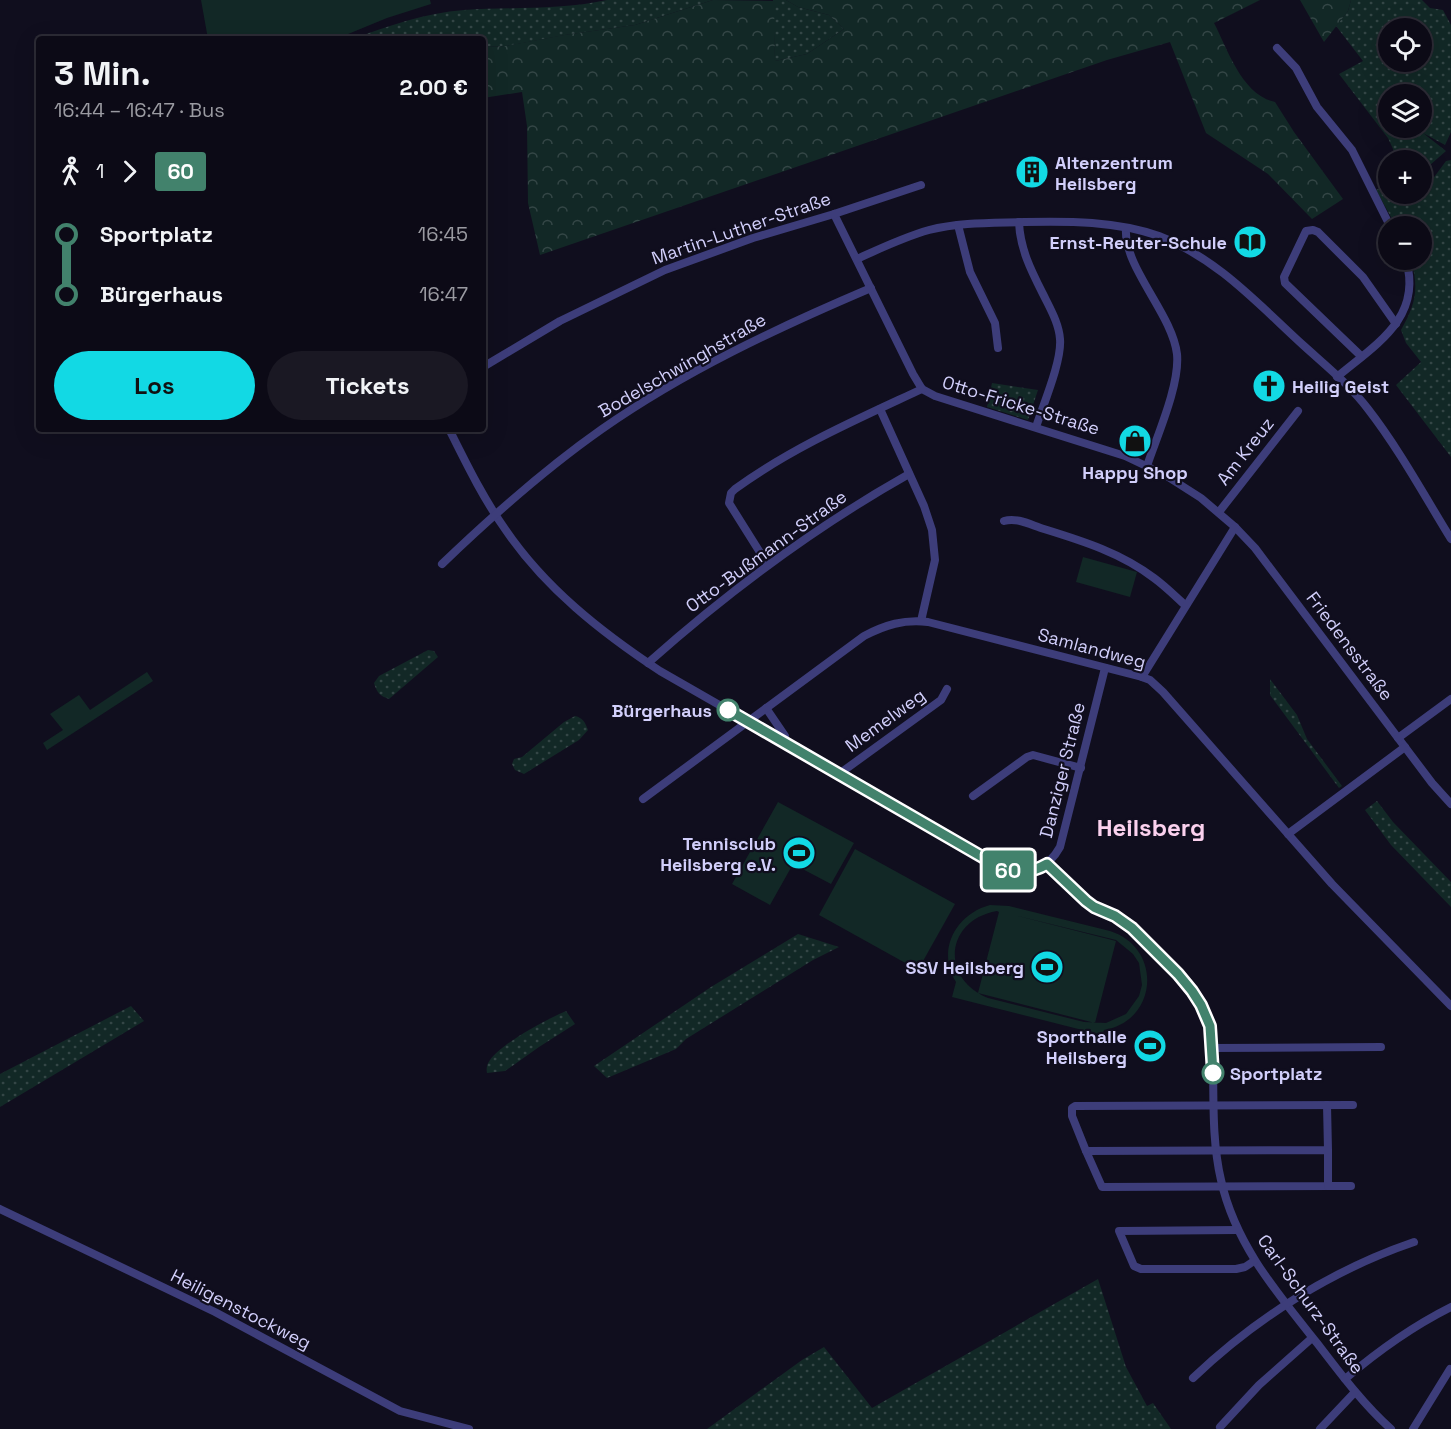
<!DOCTYPE html>
<html lang="de">
<head>
<meta charset="utf-8">
<style>
  body { margin:0; font-family:"Space Grotesk",sans-serif; background:#1a1823; color:#f1f3f6; height:100vh; display:flex; flex-direction:column; font-size:22px; white-space:nowrap }
  * { box-sizing:border-box; margin:0 }
  p { font-size:20px; color:#9a9aa1 }
  .icon { flex:none; width:33px; height:33px; fill:none; stroke:currentColor; stroke-width:2; stroke-linecap:round; stroke-linejoin:round }
  .map { position:relative; flex:1; overflow:hidden }
  .sheet { position:absolute; left:36px; top:36px; width:450px; height:396px; display:flex; flex-direction:column; background:#0c0a16; border-radius:6px; box-shadow:0 6px 24px #0002,0 0 0 2px #2c2b35 }
  .sheet>* { flex:none }
  .badge { padding:0 12px; border-radius:4px; font-size:21px; line-height:39px }
  .tools { position:absolute; left:1378px; top:18px; display:grid; gap:12px }
  .tools a { display:grid; place-items:center; width:54px; height:54px; border-radius:50%; background:#0c0a16; box-shadow:0 6px 24px #0002,0 0 0 2px #2c2b35; font-size:30px }
  .map>.badge { position:absolute; translate:-50% -50%; box-shadow:0 0 0 3px #fff }
  .legs { display:flex; align-items:center; gap:9px; height:66px; padding:0 18px; font-size:20px }
  .legs p { margin-inline-start:auto }
  .head { display:flex; align-items:center; justify-content:space-between; height:102px; padding:0 18px }
  h1 { font-size:33px; font-weight:700; line-height:45px }
  .action { display:flex; gap:12px; margin-top:auto; padding:12px 18px }
  .action a { flex:1; height:69px; border-radius:36px; background:#12d9e4; color:#111; font-size:24px; font-weight:700; line-height:69px; text-align:center }
  .action a+a { background:#1a1823; color:#f1f3f6 }
  ul { padding:0 18px; list-style:none }
  li { display:flex; align-items:center; gap:21px; height:60px; font-size:22px }
  li i { display:grid; place-items:center; width:9px; height:100%; margin:0 8px; background:currentColor }
  li i::after { content:''; width:15px; height:15px; margin:-8px; border:4px solid; border-radius:50%; background:#0c0a16 }
  li p { margin-inline-start:auto }
  li:first-child i { background:linear-gradient(#0000 50%,currentColor 0) }
  li:last-child i { background:linear-gradient(currentColor 50%,#0000 0) }
  .map>svg:first-child { display:block }
  .grass { fill:url(#grass-dots); fill-rule:evenodd }
  .forest { fill:url(#forest-crowns) }
  .garden { fill:#122826; fill-rule:evenodd }
  .lines { fill:none; stroke-linecap:round; stroke-linejoin:round }
  .minor { stroke:#3d3d7a; stroke-width:8 }
  .line-1-casing { stroke:#fff; stroke-width:14 }
  .line-1 { stroke:#42826c; stroke-width:9 }
  .stop-1-dot { fill:#fff; stroke:#42826c; stroke-width:3 }
  .labels { text-anchor:middle; dominant-baseline:central; stroke-width:4.5; stroke-linejoin:round; paint-order:stroke }
  .poi-label { font-size:18px; font-weight:bold; fill:#d2cffb; stroke:#100e1e; text-anchor:end }
  .street-label { font-size:18px; fill:#d2cffb; stroke:#100e1e }
  .stop-label { font-size:18px; font-weight:bold; fill:#d2cffb; stroke:#100e1e; text-anchor:end }
  .district-label { font-size:24px; font-weight:bold; fill:#fbd1ee; stroke:#100e1e }
</style>
</head>
<body>
<div class="map">
<svg width="1451" height="1429" viewBox="0 0 1451 1429">
  <defs>
    <pattern id="grass-dots" width="8" height="8" patternUnits="userSpaceOnUse" patternTransform="scale(1.5)"><rect width="8" height="8" fill="#122826"/><path d="M2 2h.1M6 6h.1" fill="none" stroke="#344646" stroke-width="1.8" stroke-linecap="round"/></pattern>
    <pattern id="forest-crowns" width="20" height="18" patternUnits="userSpaceOnUse" patternTransform="scale(1.5)"><rect width="20" height="18" fill="#122826"/><path d="M2 6a3 3 0 1 1 6 0M12 15a3 3 0 1 1 6 0" fill="none" stroke="#344646"/></pattern>
  </defs>
  <rect width="100%" height="100%" fill="#100e1e"/>
  <!-- grass -->
  <g class="grass">
    <path d="M607,0h106l-78,25 -70,10 -59,11 -23,1v-8h-131c36,-13 73,-26 112,-29 48,-3 97,0 143,-10z"/>
    <polygon points="773,0 786,0 798,7 829,15 844,29 807,54 775,61"/>
    <path d="M1351,0h71l8,8 13,2 8,15v107l-6,13 -22,-12 23,18 -24,21v-12h-24l-10,-22 -49,-64 24,-13 -27,-35 12,-15zM1389,28h33v34h-33zM1389,94h33v34h-33z"/>
    <path d="M1451,160v297l-55,-72 25,-23 -15,-19 -5,-13c15,-27 18,-41 10,-70h11v-34h-26l-20,-36 13,-6v10h33v-16l7,6 17,-23z"/>
    <polygon points="992,383 1038,390 1028,420 987,407"/>
    <path d="M428,650l6,1 4,6 -49,42c-9,-3 -12,-6 -15,-16l5,-7z"/>
    <polygon points="1270,679 1297,715 1307,739 1342,786 1339,788 1270,695"/>
    <path d="M575,716c8,2 10,6 13,14l-9,10 -55,34 -9,-4 -3,-6 2,-5 8,-2 42,-35z"/>
    <polygon points="1377,801 1393,822 1451,882 1451,907 1391,845 1365,810"/>
    <polygon points="798,934 839,947 813,960 686,1039 676,1049 607,1078 594,1066 711,987"/>
    <polygon points="131,1006 144,1021 0,1107 0,1074"/>
    <path d="M566,1011l9,13 -36,23 -34,24 -18,2c-1,-5 0,-9 3,-13 12,-17 57,-41 76,-49z"/>
    <polygon points="1098,1279 1126,1367 1147,1406 1153,1403 1171,1429 707,1429 802,1360 824,1347 872,1408"/>
  </g>
  <!-- forest -->
  <g class="forest">
    <path d="M713,0l61,1 1,60 32,-7 37,-25 -15,-14 -31,-8 -12,-7h474l-46,23c14,27 28,72 61,79l19,30 49,67 -31,20 -44,-45 -62,-41 -36,-91 -63,18 -567,195 -12,-52 -1,-77 -5,-34 -39,6v-51l23,-1 58,-11 71,-10z"/>
    <polygon points="1300,0 1351,0 1348,11 1324,42"/>
  </g>
  <!-- garden -->
  <g class="garden">
    <polygon points="201,0 430,0 431,4 387,18 336,39 208,39"/>
    <polygon points="1408,11 1442,44 1432,54 1422,44 1422,28 1407,28 1398,20"/>
    <polygon points="1083,557 1137,572 1130,597 1076,582"/>
    <polygon points="147,672 153,681 47,750 43,743 63,730 50,714 79,695 90,710"/>
    <polygon points="778,802 854,843 831,884 793,864 770,905 732,884"/>
    <polygon points="855,849 955,904 918,970 819,915"/>
    <path d="M990,905l19,1 101,25c53,17 48,90 -6,99l-2,5 -150,-38 4,-15c-20,-32 0,-68 34,-77zM997,911l2,1 -21,81 117,30 21,-82 -114,-29 114,28 17,14 6,9 3,22 -3,11 -13,18 -20,9 -22,-1 -96,-24c-48,-19 -43,-78 9,-87z"/>
  </g>
  <g class="lines">
    <!-- minor -->
    <g class="minor">
      <polyline points="1277,48 1296,68 1317,107 1352,150 1390,226"/>
      <polyline points="834,214 913,374 922,389 935,396 1125,456 1165,475 1201,498 1235,527 1255,548 1432,783 1451,804"/>
      <path d="M1019,222c1,29 14,52 27,78 6,12 13,25 14,39 2,22 -17,66 -24,88"/>
      <polyline points="958,225 970,272 995,323 998,348"/>
      <path d="M1126,228c-3,39 46,85 51,126 3,31 -20,82 -30,112"/>
      <path d="M857,259c24,-11 47,-22 72,-29 31,-8 63,-7 95,-8 45,-1 92,-1 135,14 58,22 99,68 144,109 22,20 47,40 65,64 31,40 56,86 83,130"/>
      <polyline points="1361,356 1285,283 1284,277 1306,231 1313,230 1318,232 1363,277 1396,324"/>
      <polyline points="483,367 560,321 665,270 753,238 834,214 921,185"/>
      <path d="M1337,377c38,-32 86,-59 69,-117"/>
      <polyline points="880,409 924,506 932,530 935,560 921,621"/>
      <path d="M449,429c17,34 34,69 56,100 40,59 96,103 155,142l345,198c23,7 43,0 55,-22l45,-179"/>
      <polyline points="1219,512 1298,411"/>
      <path d="M1004,521c13,-4 27,4 40,8 39,12 77,24 110,49 11,8 21,18 31,27"/>
      <path d="M442,564c50,-48 103,-95 160,-135 83,-58 175,-101 269,-141"/>
      <path d="M768,565l-39,-62 2,-10 4,-4c58,-42 123,-70 187,-100"/>
      <path d="M648,663c81,-72 167,-136 261,-189"/>
      <polyline points="1142,677 1235,527"/>
      <polyline points="766,708 783,733 785,736 783,742"/>
      <polyline points="1398,738 1451,699"/>
      <polyline points="839,774 941,700 947,689"/>
      <polyline points="973,796 1027,757 1033,755 1081,768"/>
      <path d="M643,799l221,-163c21,-11 40,-17 64,-14l214,55 8,3 13,12 169,192 119,122"/>
      <polyline points="1288,834 1405,747"/>
      <path d="M1047,864c13,13 26,27 41,39 11,8 25,11 37,19 11,9 20,19 30,29 24,24 50,49 57,83 3,49 -2,99 9,146 14,64 56,113 96,163 23,30 46,61 74,86"/>
      <polyline points="1212,1048 1381,1047"/>
      <polyline points="1327,1105 1328,1150 1086,1151 1102,1187 1328,1186 1328,1150"/>
      <polyline points="1086,1151 1072,1116 1072,1108 1075,1106 1353,1105"/>
      <polyline points="1328,1186 1351,1186"/>
      <polyline points="0,1209 215,1312 400,1411 469,1429"/>
      <polyline points="1237,1230 1119,1231 1134,1266 1141,1269 1236,1269 1245,1267 1254,1261"/>
      <path d="M1193,1378c63,-60 139,-108 221,-136"/>
      <path d="M1345,1379c34,-29 66,-52 106,-72"/>
      <polyline points="1220,1427 1259,1385 1312,1338"/>
      <polyline points="1320,1429 1355,1392"/>
      <polyline points="1413,1429 1450,1369"/>
    </g>
  </g>
  <g class="lines">
    <defs>
      <path id="line-1" d="M728,710l270,156c18,7 32,8 49,-2l39,37 8,6 21,9 17,12 46,46 14,17 9,14 9,21 3,47"/>
    </defs>
    <!-- line-1 casing -->
    <use href="#line-1" class="line-1-casing"/>
    <!-- line-1 -->
    <use href="#line-1" class="line-1"/>
  </g>
  <!-- icons -->
  <defs>
    <symbol id="building-disc" viewBox="-11 -11 22 22"><circle r="9.5" fill="#12d9e4" stroke="#100e1e"/><path d="M-4-6H4V6H1V3H-1V6H-4ZM-2.5-4.3h1.7v1.8h-1.7ZM.8-4.3h1.7v1.8H.8ZM-2.5-1h1.7V.8h-1.7ZM.8-1h1.7V.8H.8Z" fill="#111"/></symbol>
    <symbol id="library-disc" viewBox="-11 -11 22 22"><circle r="9.5" fill="#12d9e4" stroke="#100e1e"/><path d="M-6-4Q-3-5.5-.7-3.5V5Q-3 3-6 4ZM6-4Q3-5.5 .7-3.5V5Q3 3 6 4Z" fill="#111"/></symbol>
    <symbol id="church-disc" viewBox="-11 -11 22 22"><circle r="9.5" fill="#12d9e4" stroke="#100e1e"/><path d="M-1.2-6h2.4v3.5h3.3v2.4h-3.3V6h-2.4V-.1h-3.3v-2.4h3.3Z" fill="#111"/></symbol>
    <symbol id="shop-disc" viewBox="-11 -11 22 22"><circle r="9.5" fill="#12d9e4" stroke="#100e1e"/><path d="M-5-2.5h2.3a2.7 3.5 0 0 1 5.4 0H5L5.5 6h-11ZM-1.5-2.5h3a1.5 2.3 0 0 0-3 0Z" fill="#111"/></symbol>
    <symbol id="stadium-disc" viewBox="-11 -11 22 22"><circle r="9.5" fill="#12d9e4" stroke="#100e1e"/><path d="M0-5a6.5 5 0 1 0 0 10a6.5 5 0 1 0 0-10ZM-3.5-1.8h7v3.6h-7Z" fill="#111"/></symbol>
  </defs>
  <g fill-rule="evenodd">
    <use href="#building-disc" x="1013" y="153" width="38" height="38"/>
    <use href="#library-disc" x="1231" y="223" width="38" height="38"/>
    <use href="#church-disc" x="1250" y="367" width="38" height="38"/>
    <use href="#shop-disc" x="1116" y="422" width="38" height="38"/>
    <use href="#stadium-disc" x="780" y="834" width="38" height="38"/>
    <use href="#stadium-disc" x="1028" y="948" width="38" height="38"/>
    <use href="#stadium-disc" x="1131" y="1027" width="38" height="38"/>
  </g>
  <!-- markers -->
  <g class="stop-1-dot">
    <circle cx="728" cy="710" r="10"/>
    <circle cx="1213" cy="1073" r="10"/>
  </g>
  <g class="labels">
    <!-- poi labels -->
    <g class="poi-label">
      <text x="1055" y="162" text-anchor="start">Altenzentrum<tspan x="1055" dy="21">Heilsberg</tspan></text>
      <text x="1227" y="242">Ernst-Reuter-Schule</text>
      <text x="1292" y="386" text-anchor="start">Heilig Geist</text>
      <text x="1135" y="472" text-anchor="middle">Happy Shop</text>
      <text x="776" y="843">Tennisclub<tspan x="776" dy="21">Heilsberg e.V.</tspan></text>
      <text x="1024" y="967">SSV Heilsberg</text>
      <text x="1127" y="1036">Sporthalle<tspan x="1127" dy="21">Heilsberg</tspan></text>
    </g>
    <!-- street labels -->
    <g class="street-label">
      <text transform="translate(741 228) rotate(-19)">Martin-Luther-Straße</text>
      <text transform="translate(682 365) rotate(-30)">Bodelschwinghstraße</text>
      <text transform="translate(1021 405) rotate(17)">Otto-Fricke-Straße</text>
      <text transform="translate(1245 451) rotate(-52)">Am Kreuz</text>
      <text transform="translate(766 551) rotate(-36)">Otto-Bußmann-Straße</text>
      <text transform="translate(1350 646) rotate(53)">Friedensstraße</text>
      <text transform="translate(1092 648) rotate(15)">Samlandweg</text>
      <text transform="translate(885 720) rotate(-36)">Memelweg</text>
      <text transform="translate(1062 770) rotate(-76)">Danziger Straße</text>
      <text transform="translate(1311 1304) rotate(54)">Carl-Schurz-Straße</text>
      <text transform="translate(241 1309) rotate(27)">Heiligenstockweg</text>
    </g>
    <!-- stop labels -->
    <g class="stop-label">
      <text x="712" y="710">Bürgerhaus</text>
      <text x="1230" y="1073" text-anchor="start">Sportplatz</text>
    </g>
    <!-- district labels -->
    <g class="district-label">
      <text x="1151" y="827">Heilsberg</text>
    </g>
  </g>
</svg>
<div class="tools">
<a><svg class="icon" aria-label="locate" viewBox="0 0 24 24"><circle cx="12" cy="12" r="6"/><path d="M12 2v4M12 18v4M2 12h4M18 12h4"/></svg></a>
<a><svg class="icon" aria-label="layers" viewBox="0 0 24 24"><path d="M12 4l9 5-9 5-9-5zM3 14l9 5 9-5"/></svg></a>
<a>+</a>
<a>−</a>
</div>
<b class="badge" style="left:1008px;top:870px;background:#42826c;color:#fff">60</b>
<section class="sheet">
<div class="head"><div><h1>3 Min.</h1><p>16:44 – 16:47 · Bus</p></div><b>2.00 €</b></div>
<div class="legs"><svg class="icon" aria-label="walk" viewBox="0 0 24 24"><circle cx="13" cy="4" r="2"/><path d="M13 8l-2 6 4 7M11 14l-3 7M7 12l3-4h3l4 4"/></svg>1<svg class="icon" aria-label="forward" viewBox="0 0 24 24"><path d="M9 5l7 7-7 7"/></svg><b class="badge" style="background:#42826c;color:#fff">60</b></div>
<ul>
<li><i style="color:#42826c"></i><b>Sportplatz</b><p>16:45</p></li>
<li><i style="color:#42826c"></i><b>Bürgerhaus</b><p>16:47</p></li>
</ul>
<div class="action"><a>Los</a><a>Tickets</a></div>
</section>
</div>
</body>
</html>
